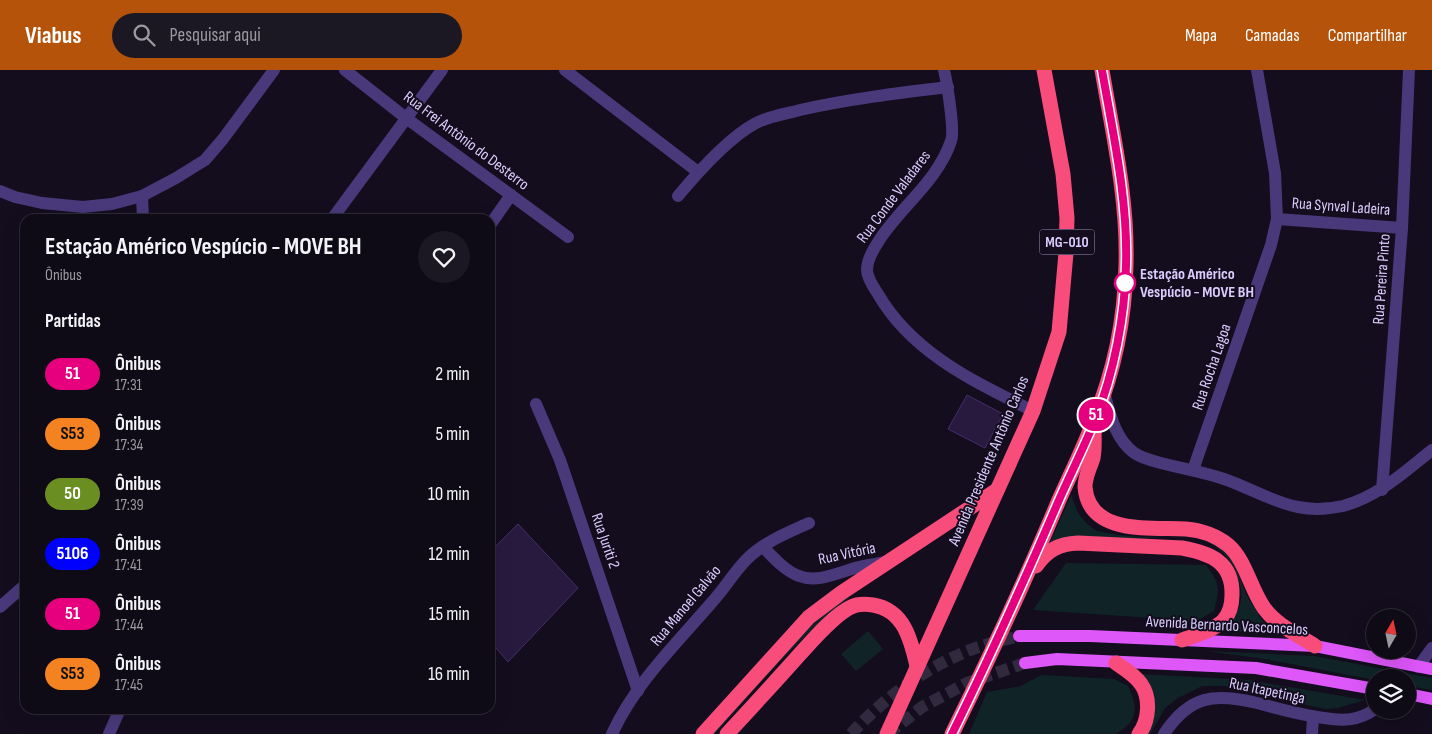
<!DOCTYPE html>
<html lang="pt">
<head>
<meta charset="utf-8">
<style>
  body { margin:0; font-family:"Sofia Sans Condensed",sans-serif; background:#1c1823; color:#f1f3f6; height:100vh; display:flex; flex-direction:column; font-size:19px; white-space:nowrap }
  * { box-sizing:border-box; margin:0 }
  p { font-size:16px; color:#9b9aa1 }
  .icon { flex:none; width:28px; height:28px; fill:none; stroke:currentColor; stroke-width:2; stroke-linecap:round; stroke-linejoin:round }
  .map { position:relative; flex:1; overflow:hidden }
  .panel { position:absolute; left:20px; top:144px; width:475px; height:500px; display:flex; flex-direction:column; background:#0e0a16; border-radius:15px; box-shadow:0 5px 20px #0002,0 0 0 1px #2e2b35 }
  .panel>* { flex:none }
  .badge { padding:0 10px; border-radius:16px; font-size:18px; line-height:32px }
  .needle { width:32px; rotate:9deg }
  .buttons { position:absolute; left:1366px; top:539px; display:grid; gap:10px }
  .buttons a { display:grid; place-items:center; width:50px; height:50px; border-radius:50%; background:#0e0a16; box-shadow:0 5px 20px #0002,0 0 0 1px #2e2b35; font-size:25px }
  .map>.badge { position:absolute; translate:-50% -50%; box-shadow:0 0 0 2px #fff }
  h2 { padding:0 25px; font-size:19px; line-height:45px }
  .round { display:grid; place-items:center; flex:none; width:52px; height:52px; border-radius:26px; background:#1c1823 }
  .head { display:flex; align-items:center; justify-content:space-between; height:85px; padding:0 25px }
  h1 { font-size:24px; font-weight:700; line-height:38px }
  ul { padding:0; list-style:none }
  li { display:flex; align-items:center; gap:15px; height:60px; padding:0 25px }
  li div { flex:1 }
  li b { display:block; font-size:19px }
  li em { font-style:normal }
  li .badge { min-width:55px; font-weight:700; text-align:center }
  header { display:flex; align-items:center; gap:30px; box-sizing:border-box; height:70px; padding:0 25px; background:#b45309; color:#fff }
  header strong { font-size:24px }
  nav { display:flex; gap:28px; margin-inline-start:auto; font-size:18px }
  .search { width:350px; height:45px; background:#1c1823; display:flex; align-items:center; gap:12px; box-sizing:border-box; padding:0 18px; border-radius:28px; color:#9b9aa1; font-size:19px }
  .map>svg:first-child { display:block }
  .green { fill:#102428 }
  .building { fill:#281a3e; stroke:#452d69 }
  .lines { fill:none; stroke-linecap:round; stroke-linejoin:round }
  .major-tunnel { stroke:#312a3f; stroke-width:12; stroke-dasharray:12 6; stroke-linecap:butt }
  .minor { stroke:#49397b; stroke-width:12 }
  .major { stroke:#dd57f9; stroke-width:12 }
  .highway { stroke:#f84c7b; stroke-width:15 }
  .line-casing { stroke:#fff; stroke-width:11 }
  .line { stroke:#e6007e; stroke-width:8 }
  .stop-dot { fill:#fff; stroke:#e6007e; stroke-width:2.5 }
  .labels { text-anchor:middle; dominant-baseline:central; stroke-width:4; stroke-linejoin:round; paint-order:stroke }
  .shield { fill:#130d1e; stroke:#9f93ba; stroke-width:1 }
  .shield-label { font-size:15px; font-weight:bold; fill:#dbccfd }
  .street-label { font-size:16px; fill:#dbccfd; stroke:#130d1e }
  .stop-label { font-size:16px; font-weight:bold; fill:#dbccfd; stroke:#130d1e; text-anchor:start }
</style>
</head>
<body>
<header>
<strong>Viabus</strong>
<div class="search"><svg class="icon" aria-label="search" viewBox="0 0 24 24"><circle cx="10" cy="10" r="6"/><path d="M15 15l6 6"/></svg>Pesquisar aqui</div>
<nav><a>Mapa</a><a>Camadas</a><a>Compartilhar</a></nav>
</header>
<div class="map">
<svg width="1432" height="664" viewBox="0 0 1432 664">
  <rect width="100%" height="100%" fill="#130d1e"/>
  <!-- green -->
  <g class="green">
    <path d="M1071,425l7,18 9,11 10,7 21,4 23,2 50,-1 21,5 20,17 15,38 15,24 13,14 -51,-3c14,-17 22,-30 14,-53 -6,-18 -17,-31 -35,-38 -19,-7 -44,-2 -65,-1 -31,1 -57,-2 -88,4z"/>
    <path d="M1066,493l140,2c14,19 14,23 8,46l-17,10 -164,-11z"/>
    <path d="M848,525l1,3c-51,39 -92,89 -134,136h-3c43,-48 84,-100 136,-139z"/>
    <polygon points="868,561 883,579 856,601 841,584"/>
    <polygon points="1206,581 1314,586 1432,608 1432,620 1408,616 1408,608 1375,608 1375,610 1265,589"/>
    <path d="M1140,604l108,6 117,20 -27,8 -13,1 -99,-23h-24l-24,12 -13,10 -13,23 -2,3h-4c14,-20 11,-44 -6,-60z"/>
    <path d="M1041,605l73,4 14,7c10,22 11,34 -12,48h-147l18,-42 34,-6z"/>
  </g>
  <!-- building -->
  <g class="building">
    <polygon points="967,325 1003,344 985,378 948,359"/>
    <polygon points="518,454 578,518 508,592 490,571 490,482"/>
  </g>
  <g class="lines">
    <!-- major-tunnel -->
    <g class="major-tunnel">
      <path d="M851,664c31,-34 70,-63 112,-81 17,-8 38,-12 56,-17"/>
      <polyline points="888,664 922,637 967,613 1025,593"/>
    </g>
    <!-- minor -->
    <g class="minor">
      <polyline points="345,0 406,48 568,167"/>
      <polyline points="565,0 698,102"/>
      <path d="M944,0c3,13 11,61 7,71 -13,39 -49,65 -71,98 -6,10 -13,20 -13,31 0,8 7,18 11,24 34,59 97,88 155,117"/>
      <polyline points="0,121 15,127 42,133 83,137 112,134 142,126 176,108 205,90 223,69 274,0"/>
      <polyline points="142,126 143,149"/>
      <path d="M678,126c20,-24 50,-58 78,-73 13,-7 30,-9 44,-13 49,-11 98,-17 148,-23"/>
      <polyline points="332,149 442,0"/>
      <polyline points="1277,149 1402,158"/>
      <polyline points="490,155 511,125"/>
      <path d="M1104,322c6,21 10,45 29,60 9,7 21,9 32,12 19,5 39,8 59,15 24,8 48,23 74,28 14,3 31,2 45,-1 36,-10 61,-34 89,-56"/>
      <polyline points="536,334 560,390 638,621"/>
      <polyline points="1193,400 1271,175 1277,149 1275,103 1257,0"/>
      <polyline points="1382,420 1402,158 1409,0"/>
      <path d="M763,477c10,10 22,24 36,29 18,7 39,-3 56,-8 10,-3 21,-4 31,-6"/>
      <polyline points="0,537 25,515"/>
      <polyline points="1418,597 1432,578"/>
      <polyline points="109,664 120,639"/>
      <path d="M612,664c23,-51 65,-91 101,-133 12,-13 21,-29 34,-42 17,-17 40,-26 62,-36"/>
      <path d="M1164,664c26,-39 50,-41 93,-31 22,6 44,12 67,15 19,3 35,3 51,-9"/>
      <polyline points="1312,664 1313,647"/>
    </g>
    <!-- major -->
    <g class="major">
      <polyline points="1019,566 1090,566 1315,576 1432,599"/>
      <polyline points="1025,593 1057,589 1256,598 1375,619"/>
      <polyline points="1408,624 1432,629"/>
    </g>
    <!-- highway -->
    <g class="highway">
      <path d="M1094,357c0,10 1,22 -1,31 -3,10 -8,18 -8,29 4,49 67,40 101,42 15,1 31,7 42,16 17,14 23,45 36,63 12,17 34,27 51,38"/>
      <path d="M1036,496c11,-16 23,-22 42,-23l104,5c28,5 51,14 50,47 0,8 -2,18 -8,25 -11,11 -28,15 -42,20"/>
      <path d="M1116,593c9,6 19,12 25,21 10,14 8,37 -2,50"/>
      <polyline points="703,664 809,547 841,523 997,420"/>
      <path d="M727,664c25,-27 49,-53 73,-80 12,-13 34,-39 51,-47 6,-3 15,-3 22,-2 31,5 38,35 44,61"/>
      <polyline points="887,664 1033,341 1059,262 1066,183 1067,148 1063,104 1044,0"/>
      <path d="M952,664c38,-77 74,-155 107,-234 12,-27 25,-53 35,-80 20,-48 31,-103 32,-155 2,-66 -13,-130 -24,-195"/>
    </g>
  </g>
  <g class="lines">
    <defs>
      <path id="line" d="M952,664c38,-77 73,-155 107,-234 12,-27 25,-53 36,-80 19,-47 30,-104 31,-155 2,-66 -13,-131 -24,-195"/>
    </defs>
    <!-- line casing -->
    <use href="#line" class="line-casing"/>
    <!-- line -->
    <use href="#line" class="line"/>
  </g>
  <!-- markers -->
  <circle class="stop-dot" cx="1125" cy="213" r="10"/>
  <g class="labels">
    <!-- shield labels -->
    <rect class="shield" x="1039.5" y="159.5" width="55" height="25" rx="4"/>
    <g class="shield-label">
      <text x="1067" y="172">MG-010</text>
    </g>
    <!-- street labels -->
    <g class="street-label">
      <text transform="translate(466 71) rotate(37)">Rua Frei Antônio do Desterro</text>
      <text transform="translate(894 127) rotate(-53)">Rua Conde Valadares</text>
      <text transform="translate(1341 137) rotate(4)">Rua Synval Ladeira</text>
      <text transform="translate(1382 209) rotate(-86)">Rua Pereira Pinto</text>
      <text transform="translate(1212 297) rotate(-71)">Rua Rocha Lagoa</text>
      <text transform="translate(989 391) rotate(-67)">Avenida Presidente Antônio Carlos</text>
      <text transform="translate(605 471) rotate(71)">Rua Juriti 2</text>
      <text transform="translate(847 484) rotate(-12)">Rua Vitória</text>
      <text transform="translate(686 536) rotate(-50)">Rua Manoel Galvão</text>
      <text transform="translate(1227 556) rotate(3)">Avenida Bernardo Vasconcelos</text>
      <text transform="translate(1267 621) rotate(12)">Rua Itapetinga</text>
    </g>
    <!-- stop labels -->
    <g class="stop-label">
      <text x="1140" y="204">Estação Américo<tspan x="1140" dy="18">Vespúcio - MOVE BH</tspan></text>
    </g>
  </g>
</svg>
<div class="buttons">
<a><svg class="needle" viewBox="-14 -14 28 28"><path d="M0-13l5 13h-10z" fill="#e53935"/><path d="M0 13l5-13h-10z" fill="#9b9aa1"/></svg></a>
<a><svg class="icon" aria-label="layers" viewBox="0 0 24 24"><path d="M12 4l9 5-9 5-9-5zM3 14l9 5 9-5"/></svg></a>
</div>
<b class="badge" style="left:1096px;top:345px;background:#e6007e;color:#fff">51</b>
<section class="panel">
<div class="head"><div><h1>Estação Américo Vespúcio - MOVE BH</h1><p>Ônibus</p></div><a class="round"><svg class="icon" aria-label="heart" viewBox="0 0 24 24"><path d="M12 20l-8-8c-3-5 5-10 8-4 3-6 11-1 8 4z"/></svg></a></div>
<h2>Partidas</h2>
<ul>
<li><span class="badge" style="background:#e6007e;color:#fff">51</span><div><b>Ônibus</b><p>17:31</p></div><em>2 min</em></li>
<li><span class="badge" style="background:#f58220;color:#111">S53</span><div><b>Ônibus</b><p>17:34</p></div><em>5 min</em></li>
<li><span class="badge" style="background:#6b8e23;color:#fff">50</span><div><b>Ônibus</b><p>17:39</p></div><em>10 min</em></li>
<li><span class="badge" style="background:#00f;color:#fff">5106</span><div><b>Ônibus</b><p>17:41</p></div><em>12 min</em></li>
<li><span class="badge" style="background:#e6007e;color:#fff">51</span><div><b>Ônibus</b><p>17:44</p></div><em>15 min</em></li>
<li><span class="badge" style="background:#f58220;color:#111">S53</span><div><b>Ônibus</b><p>17:45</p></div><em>16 min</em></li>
</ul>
</section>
</div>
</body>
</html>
